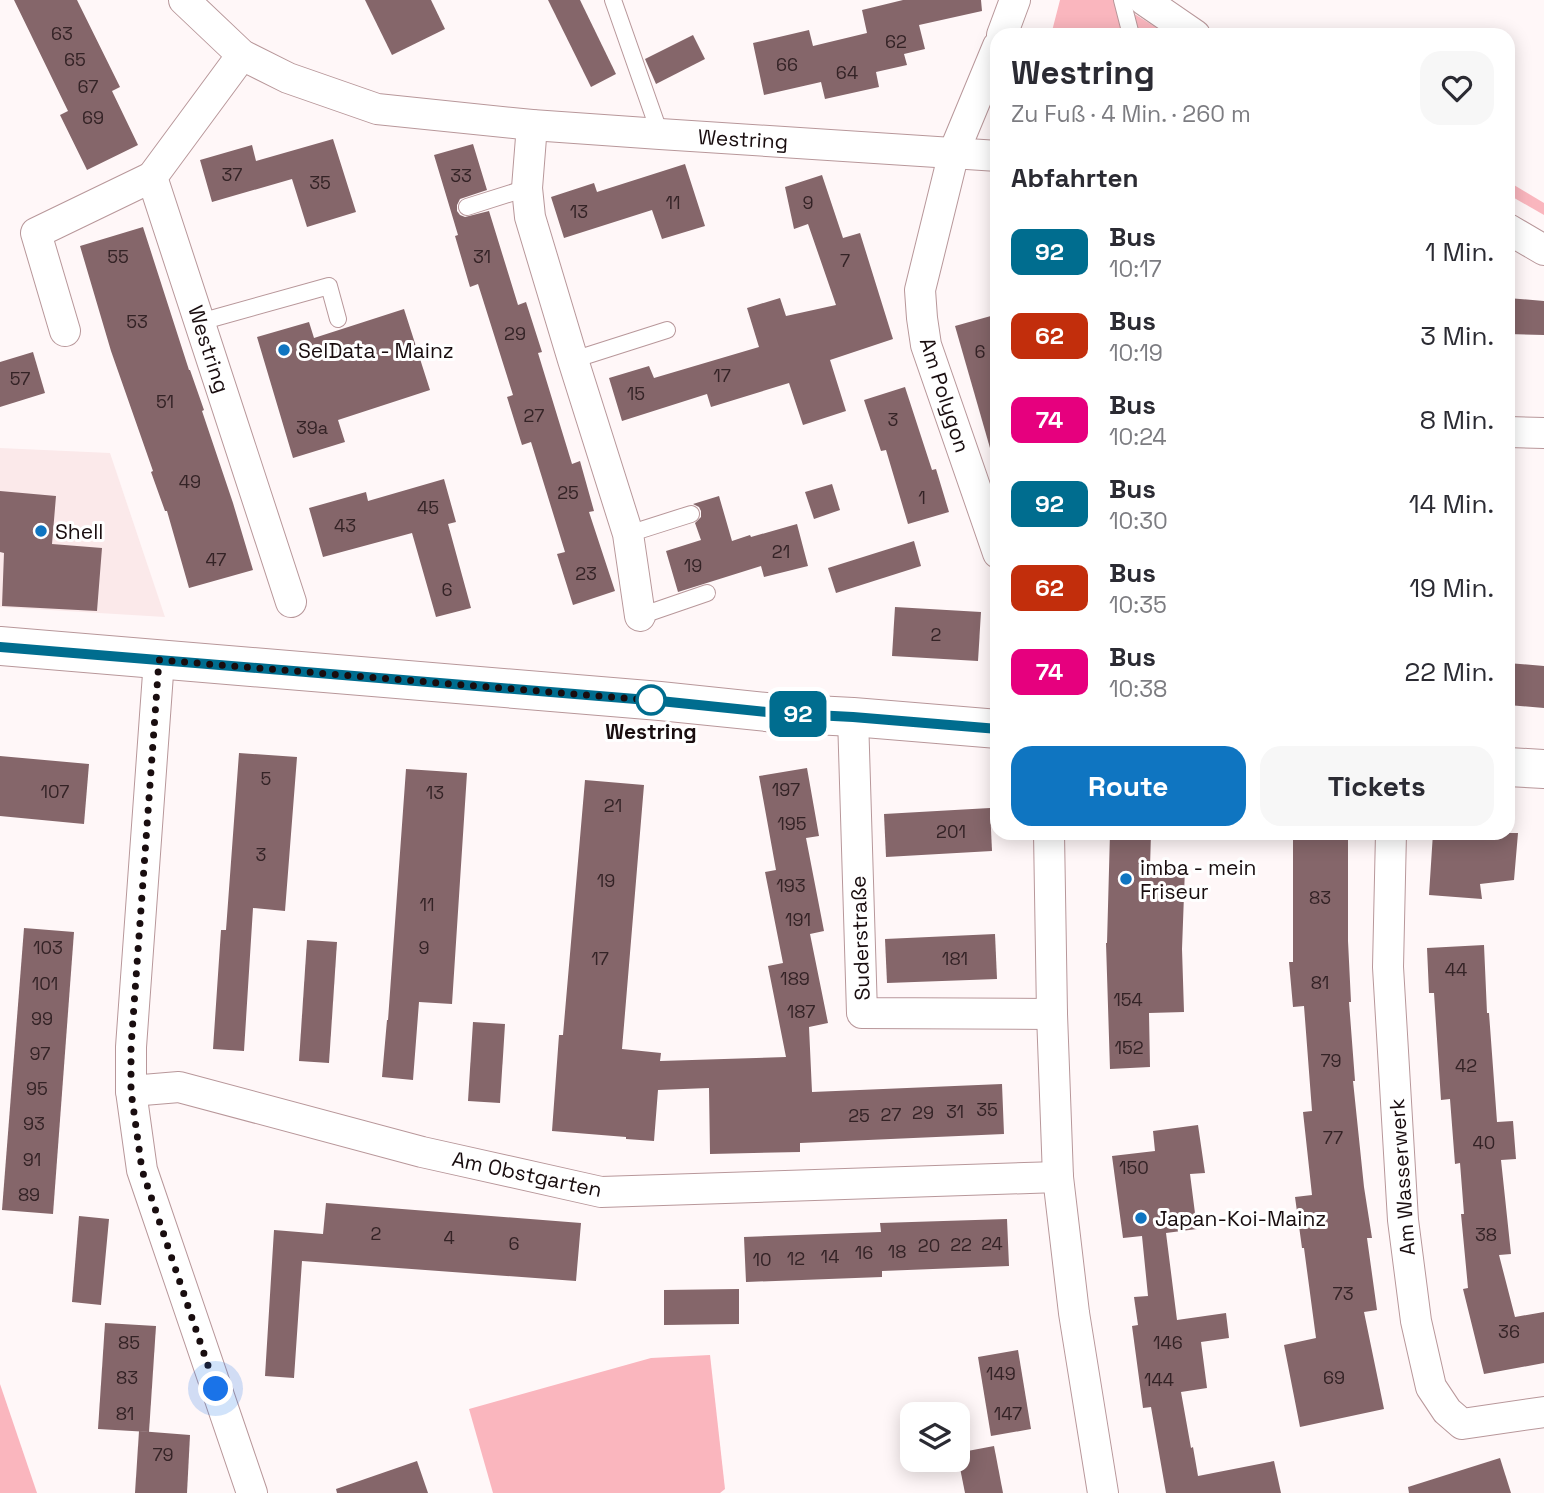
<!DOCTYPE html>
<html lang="de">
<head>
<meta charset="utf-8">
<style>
  body { margin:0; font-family:"Space Grotesk",sans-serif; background:#f7f7f7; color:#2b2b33; height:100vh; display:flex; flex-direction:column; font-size:26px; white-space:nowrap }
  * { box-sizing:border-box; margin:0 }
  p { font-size:23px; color:#7c7c81 }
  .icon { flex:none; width:38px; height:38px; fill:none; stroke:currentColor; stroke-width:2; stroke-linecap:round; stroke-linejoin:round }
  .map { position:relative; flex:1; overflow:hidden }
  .panel { position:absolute; left:990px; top:28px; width:525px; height:812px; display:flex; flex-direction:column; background:#fff; border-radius:21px; box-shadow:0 4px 18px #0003 }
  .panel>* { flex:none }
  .badge { padding:0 14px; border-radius:10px; font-size:24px; line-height:46px }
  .fabs { position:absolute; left:900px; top:1402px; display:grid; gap:14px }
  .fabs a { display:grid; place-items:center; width:70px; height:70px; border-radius:14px; background:#fff; box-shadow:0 4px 18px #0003; font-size:35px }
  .you { position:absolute; width:35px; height:35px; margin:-18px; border:5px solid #fff; border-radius:50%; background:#1a73e8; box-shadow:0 0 0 10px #1a73e833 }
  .map>.badge { position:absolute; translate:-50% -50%; box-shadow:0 0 0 4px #fff }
  h2 { padding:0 21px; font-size:26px; line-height:63px }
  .round { display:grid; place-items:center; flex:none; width:74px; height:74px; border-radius:21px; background:#f7f7f7 }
  .headline { display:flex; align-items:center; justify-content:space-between; height:119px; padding:0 21px }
  h1 { font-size:33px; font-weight:800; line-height:52px }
  .cta { display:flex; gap:14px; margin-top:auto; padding:14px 21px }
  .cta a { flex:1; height:80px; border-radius:21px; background:#0f75c1; color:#fff; font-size:28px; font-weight:800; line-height:80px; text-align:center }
  .cta a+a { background:#f7f7f7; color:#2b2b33 }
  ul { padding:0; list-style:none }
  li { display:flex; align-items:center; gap:21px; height:84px; padding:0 21px }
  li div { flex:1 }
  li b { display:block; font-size:26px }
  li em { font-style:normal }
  li .badge { min-width:77px; font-weight:700; text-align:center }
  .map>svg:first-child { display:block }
  .built { fill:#fbe9ea }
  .green { fill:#fab6be }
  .building { fill:#85666a }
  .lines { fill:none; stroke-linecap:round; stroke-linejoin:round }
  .lane-casing { stroke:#b8979a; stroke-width:18 }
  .street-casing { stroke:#b8979a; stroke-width:32 }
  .secondary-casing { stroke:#b8979a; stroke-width:40 }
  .lane { stroke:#fff; stroke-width:16 }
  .street { stroke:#fff; stroke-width:30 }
  .secondary { stroke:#fff; stroke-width:38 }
  .line-casing { stroke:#fff; stroke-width:16 }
  .line { stroke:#006d8f; stroke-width:10 }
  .walk { stroke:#190d0f; stroke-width:7; stroke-dasharray:0 12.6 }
  .poi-dot { fill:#0f75c1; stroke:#fff; stroke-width:2.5 }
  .stop-dot { fill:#fff; stroke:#006d8f; stroke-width:3.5 }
  .labels { text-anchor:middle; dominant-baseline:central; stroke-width:6; stroke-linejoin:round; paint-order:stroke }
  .number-label { font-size:18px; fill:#342326 }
  .street-label { font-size:21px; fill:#190d0f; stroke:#fff }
  .poi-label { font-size:21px; fill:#190d0f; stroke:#fff; text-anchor:start }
  .stop-label { font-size:21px; font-weight:bold; fill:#190d0f; stroke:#fff }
</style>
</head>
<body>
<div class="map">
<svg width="1544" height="1493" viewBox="0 0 1544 1493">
  <rect width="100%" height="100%" fill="#fff7f8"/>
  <!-- built -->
  <polygon class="built" points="0,448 110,453 165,617 0,607"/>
  <!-- green -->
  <g class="green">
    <polygon points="1060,0 1122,0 1133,13 1168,35 1051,35"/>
    <polygon points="1509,182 1544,203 1544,215 1509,195"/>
    <polygon points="710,1355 725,1489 720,1493 493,1493 469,1409 651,1358"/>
    <polygon points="0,1384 37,1493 0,1493"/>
  </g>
  <!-- building -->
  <g class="building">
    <polygon points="14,0 77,0 120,87 112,91 138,145 87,170 60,115 68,111"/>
    <polygon points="365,0 431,0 445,29 392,55"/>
    <polygon points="548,0 580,0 616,74 591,87"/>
    <polygon points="903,0 981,0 982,11 919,25 925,49 904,54 907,65 876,72 879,87 825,99 821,82 764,95 753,43 809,30 813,46 867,33 862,10"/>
    <polygon points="693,35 705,59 656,84 645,59"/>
    <polygon points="333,139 356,212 307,227 292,179 212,202 200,160 252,145 256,161"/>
    <polygon points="473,144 487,190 460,199 457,205 457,211 460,215 465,217 489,211 518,305 526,302 542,352 538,353 572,464 580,461 594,511 589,512 615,591 573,605 557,554 565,552 531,442 522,445 507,397 513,395 478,284 470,287 455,236 458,235 434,155"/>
    <polygon points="685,164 705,226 662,239 652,210 564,238 551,197 594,183 597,192"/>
    <polygon points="822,175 843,238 860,233 893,339 830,360 846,411 803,425 789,383 711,407 707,394 622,421 609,378 649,366 654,378 759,347 747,308 780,298 786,316 836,305 808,224 794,229 785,187"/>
    <polygon points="143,227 189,370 190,370 204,410 202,411 233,503 253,570 189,588 167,511 165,511 151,472 153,471 111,351 80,246"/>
    <polygon points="1508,298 1544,301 1544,335 1508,334"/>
    <polygon points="404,309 430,390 338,420 345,442 293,458 257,337 309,322 314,338"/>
    <polygon points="998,314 998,447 990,448 955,326"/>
    <polygon points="33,352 45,393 0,407 0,362"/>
    <polygon points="905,387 932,470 936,469 949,512 908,524 886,450 881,451 864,400"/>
    <polygon points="444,479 456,522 448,524 471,608 436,617 412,533 323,557 309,508 366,492 368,501"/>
    <polygon points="832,484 840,510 814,519 805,492"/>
    <polygon points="0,491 56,496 52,544 102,548 97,611 2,606 4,553 0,552"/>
    <polygon points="719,496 732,541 750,535 751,537 797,524 808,566 764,577 761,566 678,592 666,551 701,540 695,523 701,517 701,511 699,507 693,504"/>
    <polygon points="914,541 921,566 836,593 828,568"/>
    <polygon points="895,607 981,612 978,661 892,656"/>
    <polygon points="1508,663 1544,666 1544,708 1508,705"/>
    <polygon points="239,753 297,757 285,911 253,908 244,1051 213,1049 221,930 226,930"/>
    <polygon points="0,756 89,764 84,824 0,816"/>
    <polygon points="807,768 819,836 806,838 824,931 810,934 828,1023 809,1027 812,1092 1002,1084 1004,1134 800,1143 800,1152 710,1154 709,1088 658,1090 654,1141 626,1139 626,1137 552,1131 559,1035 563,1035 585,780 644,785 622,1049 661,1053 660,1061 786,1057 768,966 783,963 765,872 776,870 759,776"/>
    <polygon points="406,769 467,773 452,1004 419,1002 413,1080 382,1077 387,1020 388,1020"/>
    <polygon points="990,808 992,851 886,857 884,814"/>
    <polygon points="1110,833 1151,833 1150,867 1185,868 1182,949 1184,1012 1149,1013 1150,1067 1110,1069 1106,943 1107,943"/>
    <polygon points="1293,833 1348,833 1348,941 1351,1002 1349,1002 1355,1081 1353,1081 1364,1187 1372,1238 1367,1238 1377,1310 1364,1312 1384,1409 1300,1427 1284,1345 1316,1338 1304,1248 1302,1248 1295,1197 1312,1195 1303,1112 1312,1111 1304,1006 1293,1007 1289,962 1293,962"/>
    <polygon points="1433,833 1518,833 1514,880 1480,884 1482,899 1429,895"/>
    <polygon points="24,928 74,932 53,1214 2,1210"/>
    <polygon points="995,934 997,979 887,983 885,939"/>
    <polygon points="307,940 337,942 329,1063 299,1061"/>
    <polygon points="1484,945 1487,1013 1489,1013 1497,1122 1513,1121 1516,1159 1501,1160 1511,1254 1499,1255 1515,1317 1544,1312 1544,1363 1484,1374 1463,1289 1468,1288 1461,1214 1464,1214 1460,1163 1455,1164 1450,1099 1441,1100 1434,993 1429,993 1427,948"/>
    <polygon points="473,1022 505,1024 500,1103 468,1101"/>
    <polygon points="1198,1125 1205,1173 1190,1174 1197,1229 1166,1233 1177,1320 1226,1313 1229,1338 1201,1342 1207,1388 1181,1392 1191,1448 1193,1447 1198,1476 1274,1461 1281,1493 1166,1493 1151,1407 1143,1408 1132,1326 1138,1325 1134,1297 1148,1296 1142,1236 1123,1238 1112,1156 1155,1151 1153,1131"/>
    <polygon points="326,1203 581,1223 576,1281 302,1261 294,1378 265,1376 274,1230 323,1234"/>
    <polygon points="79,1216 109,1219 101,1305 72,1302"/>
    <polygon points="1007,1219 1009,1266 882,1271 882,1277 746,1282 744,1237 881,1232 880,1223"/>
    <polygon points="739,1289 739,1324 664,1325 664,1290"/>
    <polygon points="105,1323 156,1326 149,1432 98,1429"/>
    <polygon points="1018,1350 1031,1429 991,1436 978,1357"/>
    <polygon points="139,1431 190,1435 187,1493 135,1493"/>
    <polygon points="994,1446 1003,1493 965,1493 957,1453"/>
    <polygon points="1500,1458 1511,1493 1409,1493 1408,1487"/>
    <polygon points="417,1461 428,1493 337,1493 336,1489"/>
  </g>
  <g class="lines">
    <defs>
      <g id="lane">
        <polyline points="613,0 660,134"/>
        <polyline points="1122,0 1131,35"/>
        <polyline points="467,207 527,188"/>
        <polyline points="200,322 329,286 338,319"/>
        <polyline points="573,360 667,330"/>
        <polyline points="628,534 691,514"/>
        <polyline points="640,616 707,593"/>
      </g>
      <g id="street">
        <polyline points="184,0 242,55 288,78 377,109 532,125 660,134 998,156"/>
        <polyline points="1144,0 1195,35"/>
        <polyline points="1002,35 1015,0"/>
        <polyline points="998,46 954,152 920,290 922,318 926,345 998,553"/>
        <polyline points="242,55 152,177 291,602"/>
        <polyline points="532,125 527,188 530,217 573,360 628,534 640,616"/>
        <polyline points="1508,229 1544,250"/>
        <polyline points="65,331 36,233 152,177"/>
        <polyline points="1508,432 1544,433"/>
        <polyline points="159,660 131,1047 131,1091 142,1170 252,1493"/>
        <polyline points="853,717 862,1013 1052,1014"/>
        <polyline points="1049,833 1052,1014 1058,1177 1074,1313 1103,1493"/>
        <polyline points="1391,833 1388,967 1403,1220 1416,1321 1431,1387 1447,1411 1462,1424 1544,1412"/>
        <polyline points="131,1091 179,1087 422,1152 601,1192 1058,1177"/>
      </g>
      <g id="secondary">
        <polyline points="0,646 660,701 776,713 853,717 998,729"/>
        <polyline points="1508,767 1544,769"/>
      </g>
    </defs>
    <!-- lane casing -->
    <use href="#lane" class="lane-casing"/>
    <!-- street casing -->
    <use href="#street" class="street-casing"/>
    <!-- secondary casing -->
    <use href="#secondary" class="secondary-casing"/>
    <!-- lane -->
    <use href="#lane" class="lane"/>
    <!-- street -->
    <use href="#street" class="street"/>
    <!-- secondary -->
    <use href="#secondary" class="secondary"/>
  </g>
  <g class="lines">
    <defs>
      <polyline id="line" points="0,647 660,701 776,713 853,717 998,729"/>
    </defs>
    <!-- line casing -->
    <use href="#line" class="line-casing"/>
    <!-- line -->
    <use href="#line" class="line"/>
    <!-- walk -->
    <polyline class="walk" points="216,1389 142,1170 131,1091 131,1047 159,660 660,701 651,700"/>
  </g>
  <!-- markers -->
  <g class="poi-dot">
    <circle cx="284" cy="350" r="7"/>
    <circle cx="41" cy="531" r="7"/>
    <circle cx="1126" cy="879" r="7"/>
    <circle cx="1141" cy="1218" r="7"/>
  </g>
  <circle class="stop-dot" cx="651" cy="700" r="14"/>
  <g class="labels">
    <!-- number labels -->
    <g class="number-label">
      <text x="62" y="33">63</text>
      <text x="896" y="41">62</text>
      <text x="75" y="59">65</text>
      <text x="787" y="64">66</text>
      <text x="847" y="72">64</text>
      <text x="88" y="86">67</text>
      <text x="93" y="117">69</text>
      <text x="232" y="174">37</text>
      <text x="461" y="175">33</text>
      <text x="320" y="182">35</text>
      <text x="673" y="202">11</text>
      <text x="808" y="202">9</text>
      <text x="579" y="211">13</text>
      <text x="118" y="256">55</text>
      <text x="482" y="256">31</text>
      <text x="845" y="260">7</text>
      <text x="137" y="321">53</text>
      <text x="515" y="333">29</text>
      <text x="980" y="351">6</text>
      <text x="722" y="375">17</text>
      <text x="20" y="378">57</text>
      <text x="636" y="393">15</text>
      <text x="165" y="401">51</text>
      <text x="534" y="415">27</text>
      <text x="893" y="419">3</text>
      <text x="312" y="427">39a</text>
      <text x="190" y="481">49</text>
      <text x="568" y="492">25</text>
      <text x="922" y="497">1</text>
      <text x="428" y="507">45</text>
      <text x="345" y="525">43</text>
      <text x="781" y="551">21</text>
      <text x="216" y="559">47</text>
      <text x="693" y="565">19</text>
      <text x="586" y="573">23</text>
      <text x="447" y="589">6</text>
      <text x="936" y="634">2</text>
      <text x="266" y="778">5</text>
      <text x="786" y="789">197</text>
      <text x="55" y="791">107</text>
      <text x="435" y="792">13</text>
      <text x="613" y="805">21</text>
      <text x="792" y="823">195</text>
      <text x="951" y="831">201</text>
      <text x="261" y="854">3</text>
      <text x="606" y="880">19</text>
      <text x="791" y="885">193</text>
      <text x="1320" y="897">83</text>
      <text x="427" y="904">11</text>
      <text x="798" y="919">191</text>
      <text x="48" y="947">103</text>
      <text x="424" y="947">9</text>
      <text x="600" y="958">17</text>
      <text x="955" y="958">181</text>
      <text x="1456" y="969">44</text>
      <text x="795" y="978">189</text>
      <text x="1320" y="982">81</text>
      <text x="45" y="983">101</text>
      <text x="1128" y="999">154</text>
      <text x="801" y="1011">187</text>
      <text x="42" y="1018">99</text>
      <text x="1129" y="1047">152</text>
      <text x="40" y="1053">97</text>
      <text x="1331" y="1060">79</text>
      <text x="1466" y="1065">42</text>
      <text x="37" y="1088">95</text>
      <text x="987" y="1109">35</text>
      <text x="955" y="1111">31</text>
      <text x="923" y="1112">29</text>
      <text x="891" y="1114">27</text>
      <text x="859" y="1115">25</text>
      <text x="34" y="1123">93</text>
      <text x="1333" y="1137">77</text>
      <text x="1484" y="1142">40</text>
      <text x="32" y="1159">91</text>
      <text x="1134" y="1167">150</text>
      <text x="29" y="1194">89</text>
      <text x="376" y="1233">2</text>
      <text x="1486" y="1234">38</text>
      <text x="449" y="1237">4</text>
      <text x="514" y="1243">6</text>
      <text x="992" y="1243">24</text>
      <text x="961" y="1244">22</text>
      <text x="929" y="1245">20</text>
      <text x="897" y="1251">18</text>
      <text x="864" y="1252">16</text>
      <text x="830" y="1256">14</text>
      <text x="796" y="1258">12</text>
      <text x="762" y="1259">10</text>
      <text x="1343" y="1293">73</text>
      <text x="1509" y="1331">36</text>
      <text x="129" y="1342">85</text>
      <text x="1168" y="1342">146</text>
      <text x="1001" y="1373">149</text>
      <text x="127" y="1377">83</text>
      <text x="1334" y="1377">69</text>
      <text x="1159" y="1379">144</text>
      <text x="125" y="1413">81</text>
      <text x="1008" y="1413">147</text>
      <text x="163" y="1454">79</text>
    </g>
    <!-- street labels -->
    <g class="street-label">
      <text transform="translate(743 139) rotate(3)">Westring</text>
      <text transform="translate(209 349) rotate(72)">Westring</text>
      <text transform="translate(945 395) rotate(72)">Am Polygon</text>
      <text transform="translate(860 938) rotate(-92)">Suderstraße</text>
      <text transform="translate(527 1174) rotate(12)">Am Obstgarten</text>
      <text transform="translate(1402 1177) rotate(-94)">Am Wasserwerk</text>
    </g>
    <!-- poi labels -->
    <g class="poi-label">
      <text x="298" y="350">SelData - Mainz</text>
      <text x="55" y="531">Shell</text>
      <text x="1140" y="867">imba - mein<tspan x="1140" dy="24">Friseur</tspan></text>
      <text x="1155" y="1218">Japan-Koi-Mainz</text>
    </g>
    <!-- stop labels -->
    <g class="stop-label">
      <text x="651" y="731">Westring</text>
    </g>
  </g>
</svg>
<div class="fabs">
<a><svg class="icon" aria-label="layers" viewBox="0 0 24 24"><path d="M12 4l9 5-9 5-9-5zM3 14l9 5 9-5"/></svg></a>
</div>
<div class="you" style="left:216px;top:1389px"></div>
<b class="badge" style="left:798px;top:714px;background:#006d8f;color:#fff">92</b>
<section class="panel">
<div class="headline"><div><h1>Westring</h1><p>Zu Fuß · 4 Min. · 260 m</p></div><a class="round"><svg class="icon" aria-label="heart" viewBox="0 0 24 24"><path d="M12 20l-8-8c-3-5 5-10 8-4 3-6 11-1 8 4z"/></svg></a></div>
<h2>Abfahrten</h2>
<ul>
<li><span class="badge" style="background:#006d8f;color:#fff">92</span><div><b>Bus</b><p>10:17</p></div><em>1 Min.</em></li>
<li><span class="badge" style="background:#c22e0c;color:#fff">62</span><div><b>Bus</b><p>10:19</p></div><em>3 Min.</em></li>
<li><span class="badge" style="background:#e6007e;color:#fff">74</span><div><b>Bus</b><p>10:24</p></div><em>8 Min.</em></li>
<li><span class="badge" style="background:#006d8f;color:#fff">92</span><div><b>Bus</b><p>10:30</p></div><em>14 Min.</em></li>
<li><span class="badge" style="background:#c22e0c;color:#fff">62</span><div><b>Bus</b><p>10:35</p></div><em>19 Min.</em></li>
<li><span class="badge" style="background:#e6007e;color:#fff">74</span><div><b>Bus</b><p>10:38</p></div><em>22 Min.</em></li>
</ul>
<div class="cta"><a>Route</a><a>Tickets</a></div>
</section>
</div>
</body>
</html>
